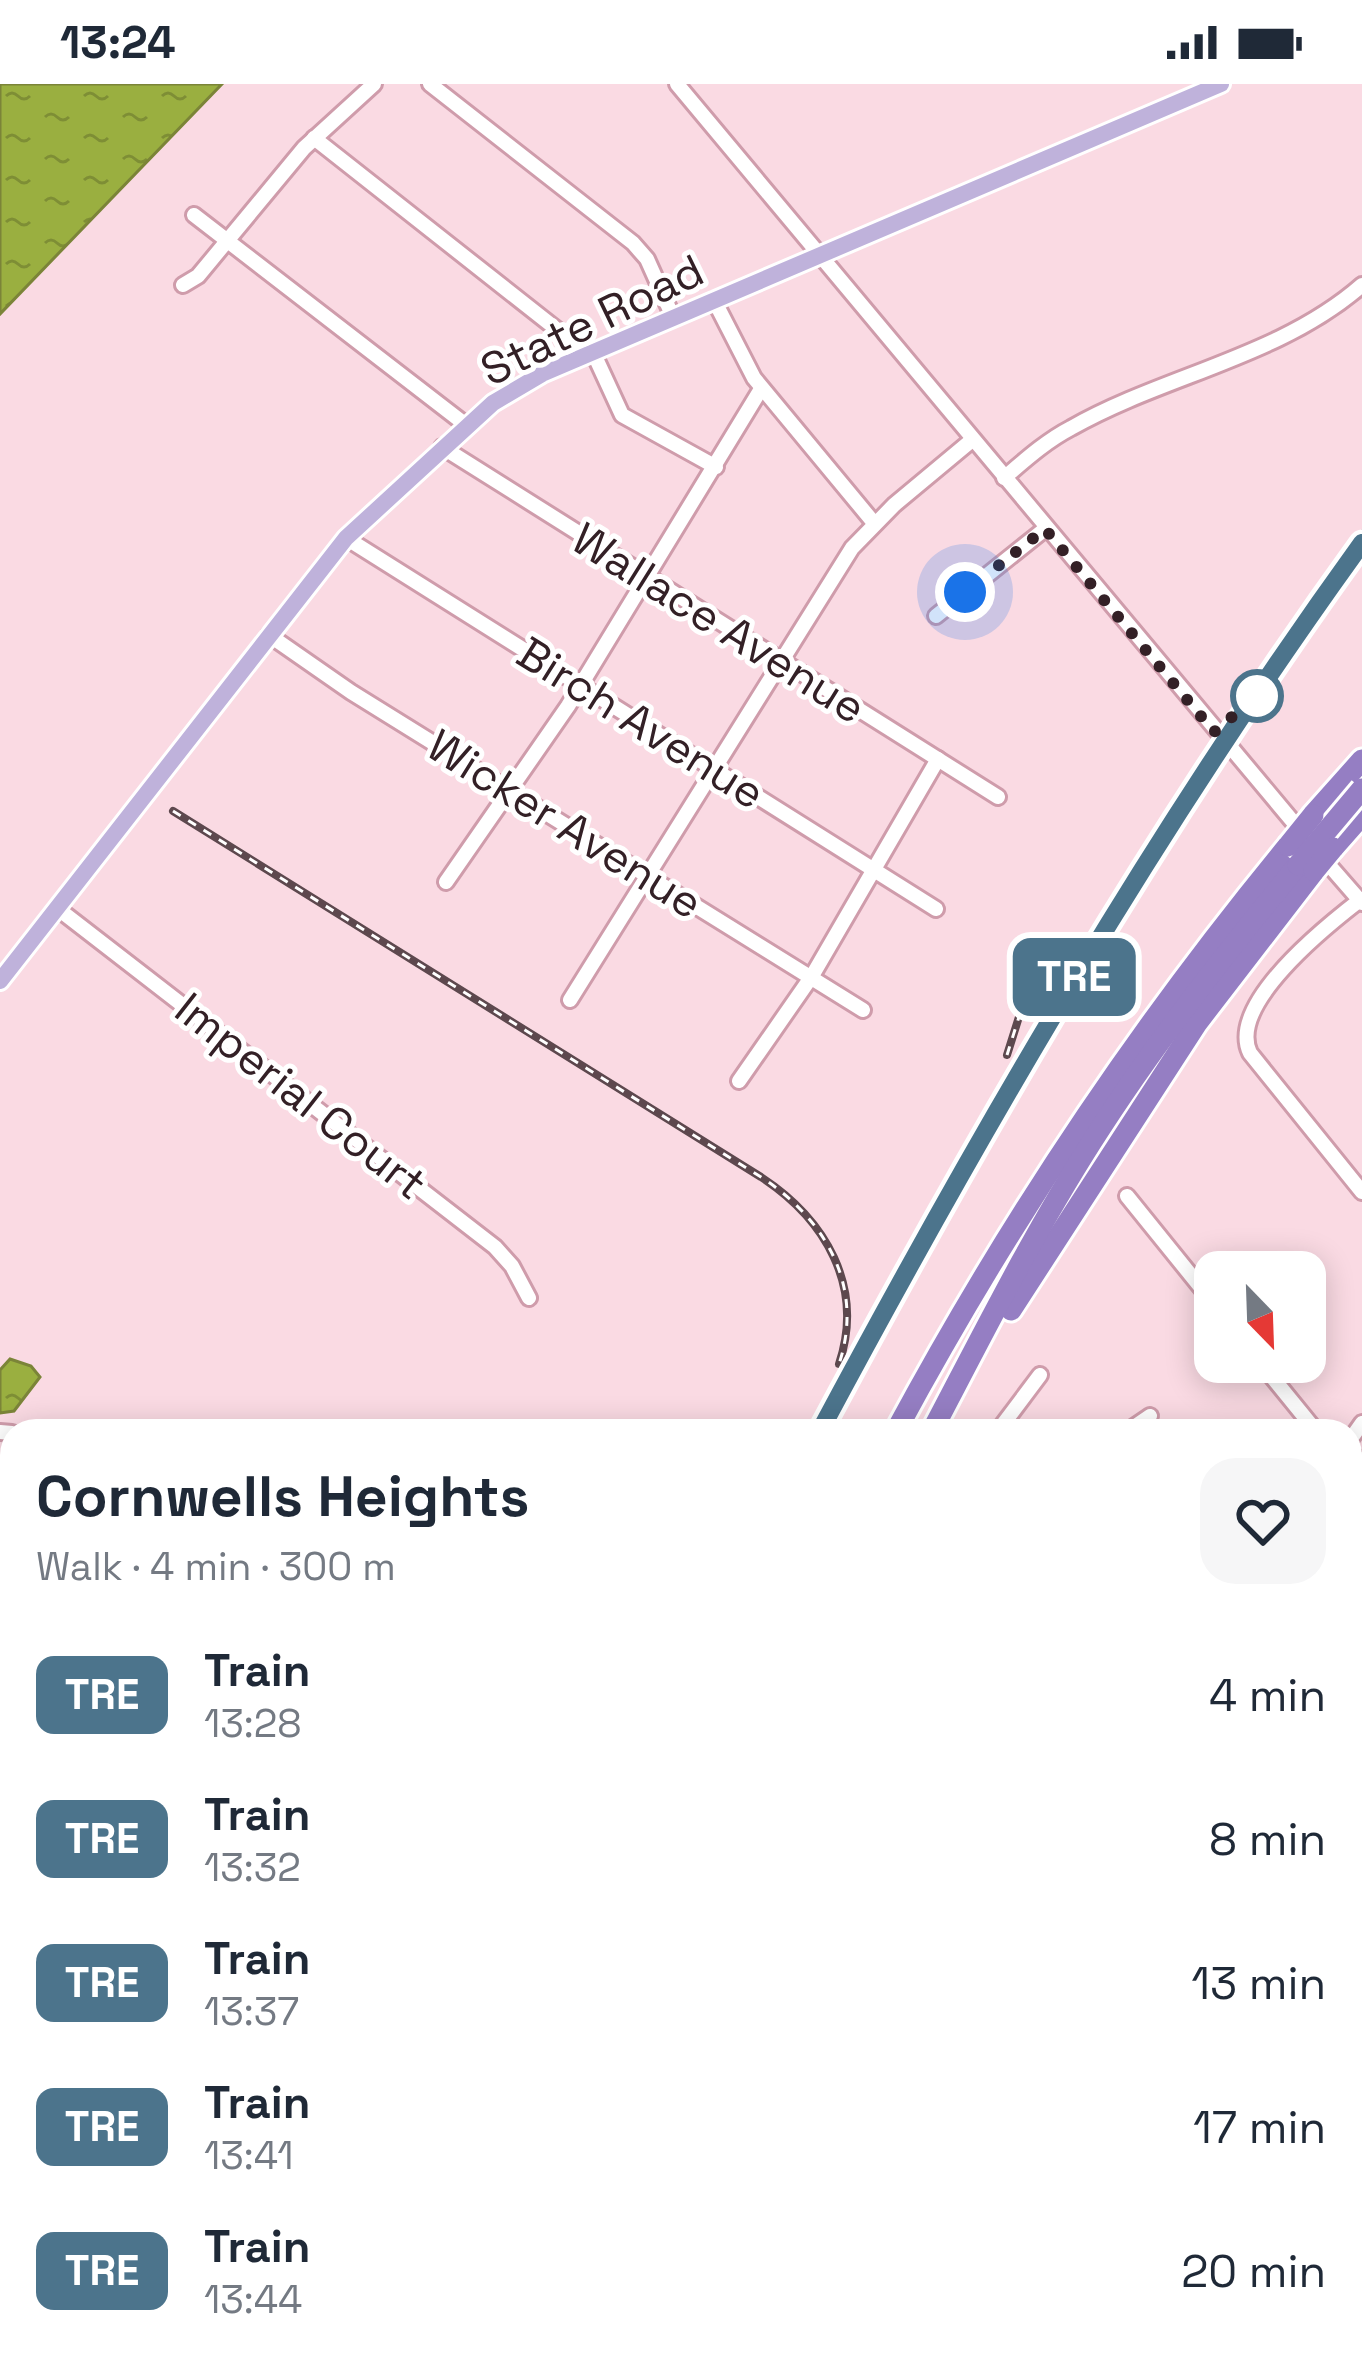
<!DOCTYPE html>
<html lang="en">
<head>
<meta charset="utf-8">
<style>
  body { margin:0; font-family:"Space Grotesk",sans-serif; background:#f6f6f7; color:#1f2937; height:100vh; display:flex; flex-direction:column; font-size:45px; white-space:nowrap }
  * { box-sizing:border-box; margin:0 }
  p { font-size:39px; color:#747a83 }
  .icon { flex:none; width:66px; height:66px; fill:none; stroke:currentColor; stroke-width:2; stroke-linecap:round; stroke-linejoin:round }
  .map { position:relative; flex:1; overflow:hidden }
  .side { position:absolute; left:0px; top:1335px; width:1362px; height:951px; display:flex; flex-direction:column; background:#fff; border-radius:36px 36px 0 0; box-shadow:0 6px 30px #0003 }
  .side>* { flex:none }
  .badge { padding:0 24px; border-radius:18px; font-size:42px; line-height:78px }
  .needle { width:78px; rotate:157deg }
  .controls { position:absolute; left:1194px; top:1167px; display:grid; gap:24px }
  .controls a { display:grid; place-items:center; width:132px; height:132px; border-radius:24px; background:#fff; box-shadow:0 6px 30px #0003; font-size:60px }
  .you { position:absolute; width:60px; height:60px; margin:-30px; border:9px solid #fff; border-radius:50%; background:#1a73e8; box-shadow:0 0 0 18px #1a73e833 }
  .map>.badge { position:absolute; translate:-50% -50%; box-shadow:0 0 0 6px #fff }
  .round { display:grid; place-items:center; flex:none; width:126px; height:126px; border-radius:36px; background:#f6f6f7 }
  .headline { display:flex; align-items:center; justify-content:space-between; height:204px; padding:0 36px }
  h1 { font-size:57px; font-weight:700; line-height:90px }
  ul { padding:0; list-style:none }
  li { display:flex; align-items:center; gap:36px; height:144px; padding:0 36px }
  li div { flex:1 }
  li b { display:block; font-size:45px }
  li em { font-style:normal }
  li .badge { min-width:132px; font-weight:700; text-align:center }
  .status { display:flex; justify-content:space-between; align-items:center; height:84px; padding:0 60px; background:#fff; direction:ltr }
  .status svg { height:33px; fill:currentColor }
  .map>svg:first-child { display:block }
  .water { fill:url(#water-ripples); stroke:#7b8438; stroke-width:3 }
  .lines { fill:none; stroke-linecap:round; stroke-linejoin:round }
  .minor-casing { stroke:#cf9cab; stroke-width:20 }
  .major-casing { stroke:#fff; stroke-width:22 }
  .highway-casing { stroke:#fff; stroke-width:27 }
  .minor { stroke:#fff; stroke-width:14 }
  .major { stroke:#bfb2db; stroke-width:16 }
  .highway { stroke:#957ec3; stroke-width:21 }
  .rail-casing { stroke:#5d484e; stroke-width:8 }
  .rail { stroke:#fff; stroke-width:3; stroke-dasharray:9; stroke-linecap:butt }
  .highway-bridge-casing { stroke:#fff; stroke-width:27; stroke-linecap:butt }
  .highway-bridge { stroke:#957ec3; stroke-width:21 }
  .line-casing { stroke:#fff; stroke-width:27 }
  .line { stroke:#4c748c; stroke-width:18 }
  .walk { stroke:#332026; stroke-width:12; stroke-dasharray:0 21.6 }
  .stop-dot { fill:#fff; stroke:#4c748c; stroke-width:6 }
  .labels { text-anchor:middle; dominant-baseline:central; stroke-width:10; stroke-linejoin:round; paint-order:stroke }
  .street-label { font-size:45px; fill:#332026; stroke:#fff }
</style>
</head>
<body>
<div class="status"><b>13:24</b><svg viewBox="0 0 49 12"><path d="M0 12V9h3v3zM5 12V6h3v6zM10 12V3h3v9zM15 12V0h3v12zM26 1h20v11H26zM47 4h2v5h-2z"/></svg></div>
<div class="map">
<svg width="1362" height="2285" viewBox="0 0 1362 2285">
  <defs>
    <pattern id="water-ripples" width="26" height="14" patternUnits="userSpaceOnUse" patternTransform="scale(3)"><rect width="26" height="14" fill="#9aaf40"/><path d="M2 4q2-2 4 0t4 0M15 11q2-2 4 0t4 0" fill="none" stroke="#7e8e35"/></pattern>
  </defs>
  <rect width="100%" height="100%" fill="#fadae3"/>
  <!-- water -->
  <g class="water">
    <polygon points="0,0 222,0 0,230"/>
    <polygon points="10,1275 31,1282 40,1293 14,1327 0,1329 0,1286"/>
  </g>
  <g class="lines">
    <defs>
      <g id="minor">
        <polyline points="430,0 633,159 647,175 673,233"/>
        <polyline points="677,0 1304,751"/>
        <polyline points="314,54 588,270"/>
        <polyline points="194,131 466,341"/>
        <polyline points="183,201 198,192 304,64 374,0"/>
        <polyline points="714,216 754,294 874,439"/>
        <polyline points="593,268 622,331 716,383"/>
        <polyline points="442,363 998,713"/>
        <path d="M1004,394c21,-18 42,-37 67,-50 93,-53 209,-71 291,-143"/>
        <polyline points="346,454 936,825"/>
        <polyline points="936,532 1045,445"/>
        <polyline points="269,551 351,608 863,926"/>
        <polyline points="1322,773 1362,819"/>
        <polyline points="446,798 568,622 761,305"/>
        <path d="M1360,816c-35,27 -133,105 -110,153l112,139"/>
        <polyline points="57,824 495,1163 512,1182 529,1214"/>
        <polyline points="570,916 852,464 894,421 972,356"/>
        <polyline points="739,997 812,892 938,675"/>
        <polyline points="1127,1112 1215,1221"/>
        <polyline points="1260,1278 1316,1347"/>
        <polyline points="998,1347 1040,1291"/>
        <polyline points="1128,1347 1150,1332"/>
        <polyline points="0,1348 12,1349"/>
        <polyline points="1350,1356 1362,1339"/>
        <polyline points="1350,1369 1362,1377"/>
        <polyline points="0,1393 12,1402"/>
        <polyline points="1350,1630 1362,1639"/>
        <polyline points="1350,1830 1362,1838"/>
        <polyline points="1350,2060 1362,2047"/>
        <polyline points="1350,2211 1362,2198"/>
        <polyline points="1350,2254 1362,2265"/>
        <polyline points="1052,2274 1064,2285"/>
        <polyline points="1138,2285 1148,2274"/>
        <polyline points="1283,2285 1293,2274"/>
      </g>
      <g id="major">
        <polyline points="0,897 346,454 493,319 542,290 1221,0"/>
        <polyline points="1350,1686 1362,1665"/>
        <polyline points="948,2285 959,2274"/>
      </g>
      <g id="highway">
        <polyline points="1313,731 1362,676"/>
        <polyline points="1333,764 1362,731"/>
        <polyline points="1011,1226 1197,939 1314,787"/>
        <path d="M896,1347c112,-208 242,-403 392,-585"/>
        <path d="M932,1347c51,-97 100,-195 159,-288 62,-98 134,-189 207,-278"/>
        <polyline points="409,2285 415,2274"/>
        <polyline points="455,2285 461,2274"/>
      </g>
    </defs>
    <!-- minor casing -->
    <use href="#minor" class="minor-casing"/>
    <!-- major casing -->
    <use href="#major" class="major-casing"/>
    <!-- highway casing -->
    <use href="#highway" class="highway-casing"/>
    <!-- minor -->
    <use href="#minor" class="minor"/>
    <!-- major -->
    <use href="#major" class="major"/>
    <!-- highway -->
    <use href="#highway" class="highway"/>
    <defs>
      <g id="rail">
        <path d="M173,727l588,366c64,42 104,109 78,187"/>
        <polyline points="1007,971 1041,863"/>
        <path d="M814,1347c165,-311 342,-612 548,-897"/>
        <polyline points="308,2285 314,2274"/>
        <polyline points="332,2285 338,2274"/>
      </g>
    </defs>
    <!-- rail casing -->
    <use href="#rail" class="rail-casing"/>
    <!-- rail -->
    <use href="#rail" class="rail"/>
    <defs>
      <g id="highway-bridge">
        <polyline points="1288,762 1313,731"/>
        <polyline points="1298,781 1362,705"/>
        <polyline points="1314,787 1333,764"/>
      </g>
    </defs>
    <!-- highway-bridge casing -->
    <use href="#highway-bridge" class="highway-bridge-casing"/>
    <!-- highway-bridge -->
    <use href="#highway-bridge" class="highway-bridge"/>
  </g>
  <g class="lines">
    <defs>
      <path id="line" d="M820,1347c164,-307 338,-606 542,-888"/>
    </defs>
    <!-- line casing -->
    <use href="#line" class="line-casing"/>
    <!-- line -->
    <use href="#line" class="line"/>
    <!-- walk -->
    <polyline class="walk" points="965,508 1045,445 1214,648 1257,612"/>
  </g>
  <!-- markers -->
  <circle class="stop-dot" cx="1257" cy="612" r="24"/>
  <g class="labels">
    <!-- street labels -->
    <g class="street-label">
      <text transform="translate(592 236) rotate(-26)">State Road</text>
      <text transform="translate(719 539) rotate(32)">Wallace Avenue</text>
      <text transform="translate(641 639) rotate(32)">Birch Avenue</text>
      <text transform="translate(565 740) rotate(32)">Wicker Avenue</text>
      <text transform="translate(301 1012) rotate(38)">Imperial Court</text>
    </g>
  </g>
</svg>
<div class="controls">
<a><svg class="needle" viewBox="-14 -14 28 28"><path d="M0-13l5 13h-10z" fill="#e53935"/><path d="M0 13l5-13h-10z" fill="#747a83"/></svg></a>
</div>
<div class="you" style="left:965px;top:508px"></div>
<b class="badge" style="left:1074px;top:893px;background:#4c748c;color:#fff">TRE</b>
<section class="side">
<div class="headline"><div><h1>Cornwells Heights</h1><p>Walk · 4 min · 300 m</p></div><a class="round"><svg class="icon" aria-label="heart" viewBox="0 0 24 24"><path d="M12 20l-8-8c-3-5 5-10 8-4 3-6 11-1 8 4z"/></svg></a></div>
<ul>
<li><span class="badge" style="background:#4c748c;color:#fff">TRE</span><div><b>Train</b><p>13:28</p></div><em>4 min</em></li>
<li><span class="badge" style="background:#4c748c;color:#fff">TRE</span><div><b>Train</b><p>13:32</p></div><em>8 min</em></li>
<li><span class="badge" style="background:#4c748c;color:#fff">TRE</span><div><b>Train</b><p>13:37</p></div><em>13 min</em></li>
<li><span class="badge" style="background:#4c748c;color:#fff">TRE</span><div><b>Train</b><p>13:41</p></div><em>17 min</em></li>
<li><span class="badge" style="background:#4c748c;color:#fff">TRE</span><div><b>Train</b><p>13:44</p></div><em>20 min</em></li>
</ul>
</section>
</div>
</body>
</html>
